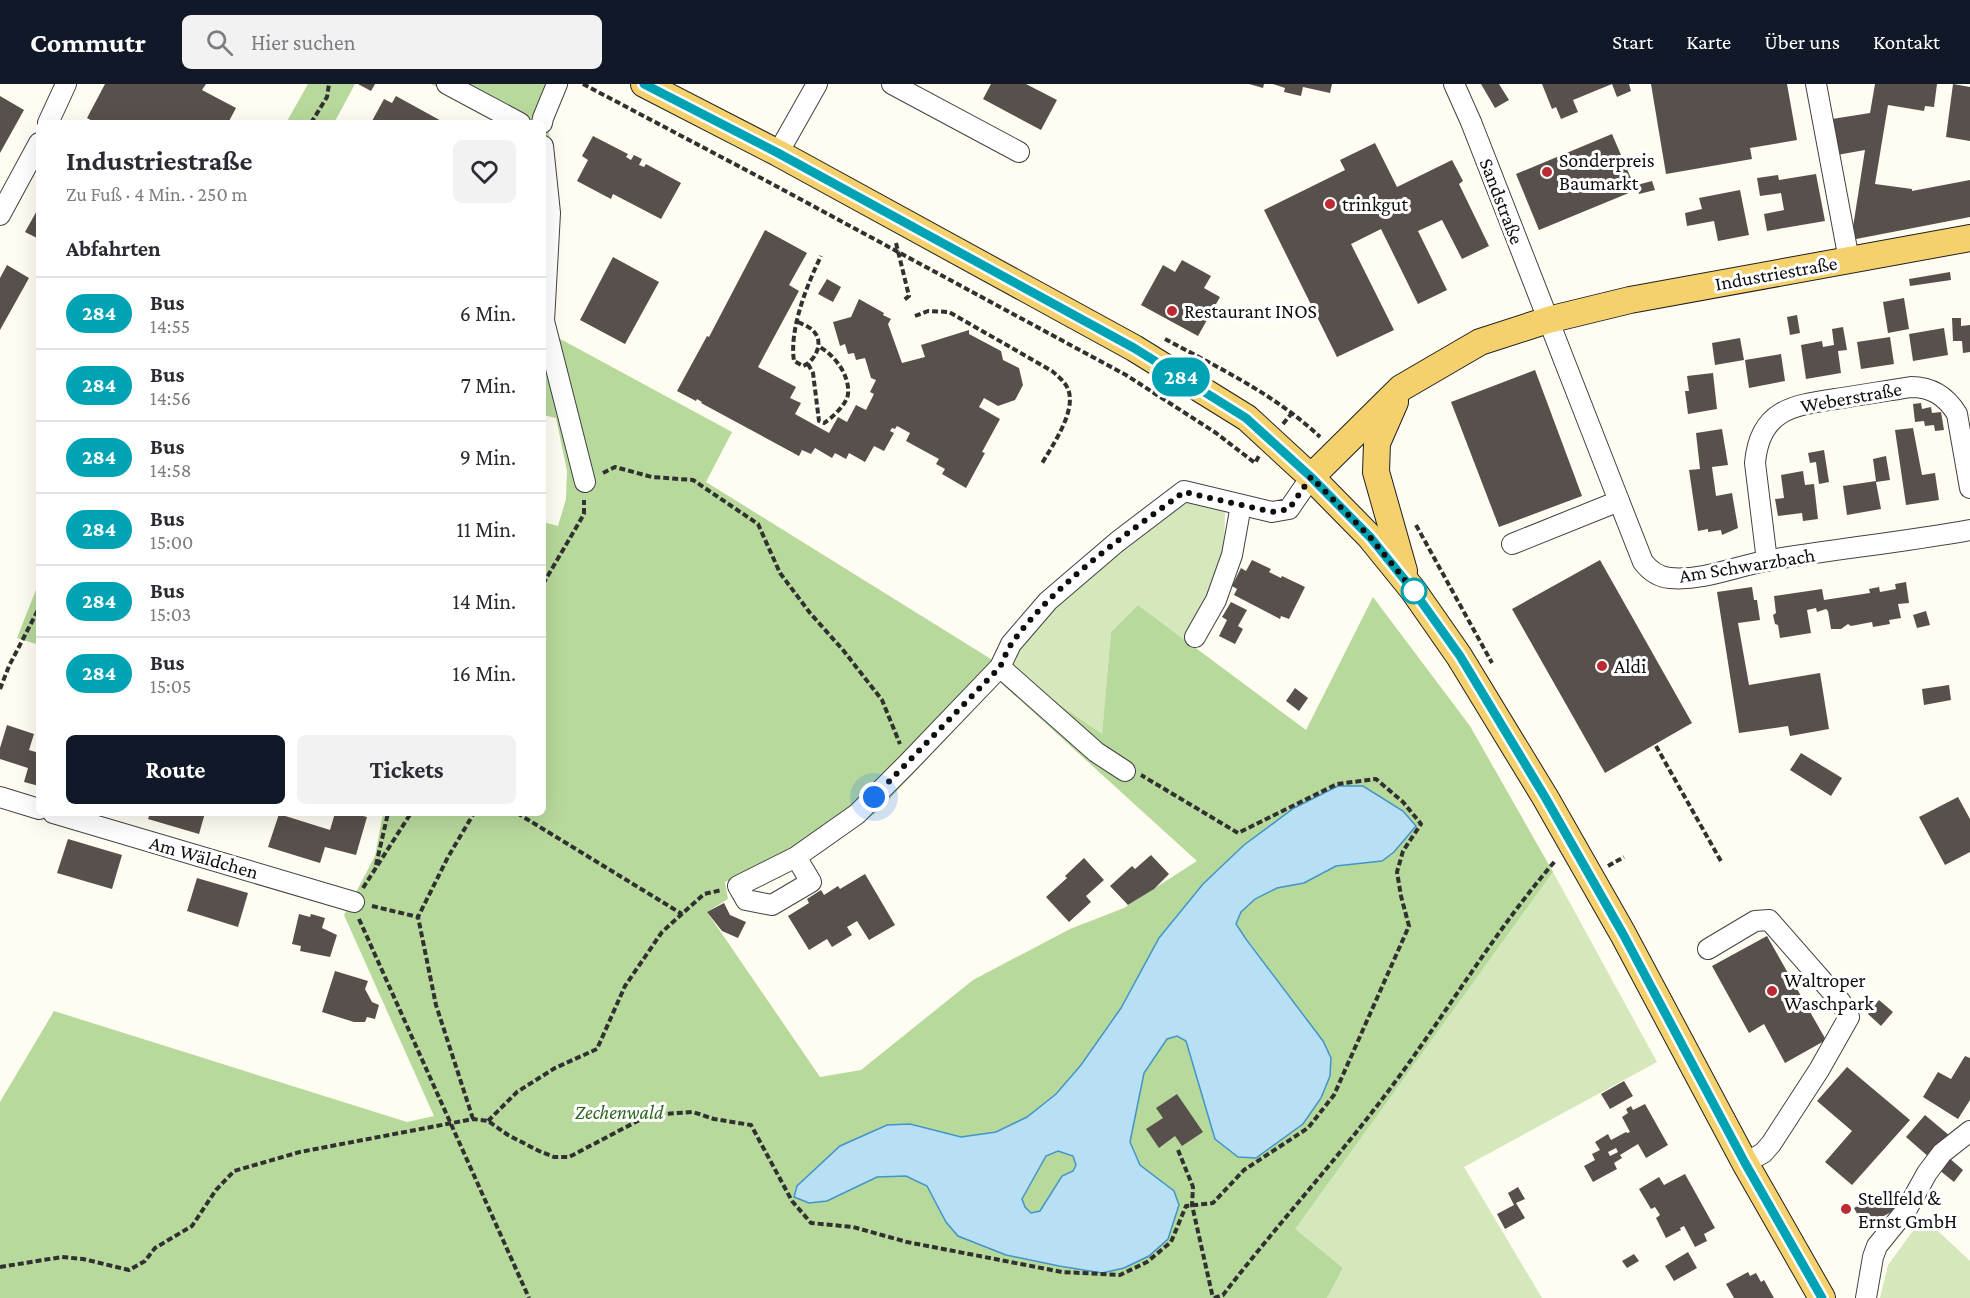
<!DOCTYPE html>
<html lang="de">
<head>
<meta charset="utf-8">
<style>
  body { margin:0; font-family:"Crimson Pro",serif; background:#f2f2f3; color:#2b2b33; height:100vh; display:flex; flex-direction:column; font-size:22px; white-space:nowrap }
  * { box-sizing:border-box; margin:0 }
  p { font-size:20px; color:#7c7c81 }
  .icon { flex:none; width:33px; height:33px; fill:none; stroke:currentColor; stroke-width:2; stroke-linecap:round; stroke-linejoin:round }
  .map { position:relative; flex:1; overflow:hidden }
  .panel { position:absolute; left:36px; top:36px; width:510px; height:696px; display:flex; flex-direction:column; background:#fff; border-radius:9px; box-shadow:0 6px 24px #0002 }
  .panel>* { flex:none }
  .badge { padding:0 12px; border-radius:20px; font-size:21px; line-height:39px }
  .you { position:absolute; width:30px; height:30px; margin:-15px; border:4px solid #fff; border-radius:50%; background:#1a73e8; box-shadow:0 0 0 9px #1a73e833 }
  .map>.badge { position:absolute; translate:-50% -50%; box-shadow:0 0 0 3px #fff }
  h2 { padding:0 30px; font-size:22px; line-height:54px }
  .round { display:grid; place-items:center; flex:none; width:63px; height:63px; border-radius:9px; background:#f2f2f3 }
  .summary { display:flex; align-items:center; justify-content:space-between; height:102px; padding:0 30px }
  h1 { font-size:28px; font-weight:700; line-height:45px }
  .button { display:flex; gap:12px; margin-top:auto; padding:12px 30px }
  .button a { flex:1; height:69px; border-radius:9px; background:#111827; color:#fff; font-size:24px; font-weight:700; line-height:69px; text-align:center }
  .button a+a { background:#f2f2f3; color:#2b2b33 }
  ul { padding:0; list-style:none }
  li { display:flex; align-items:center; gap:18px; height:72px; padding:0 30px; border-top:2px solid #e1e1e2 }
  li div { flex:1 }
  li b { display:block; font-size:22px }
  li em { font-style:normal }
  li .badge { min-width:66px; font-weight:700; text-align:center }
  header { display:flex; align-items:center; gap:36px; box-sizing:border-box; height:84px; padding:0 30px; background:#111827; color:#fff }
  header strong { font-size:28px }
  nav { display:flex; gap:33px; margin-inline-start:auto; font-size:21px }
  .search { width:420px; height:54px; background:#f2f2f3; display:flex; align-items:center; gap:15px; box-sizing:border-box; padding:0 21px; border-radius:9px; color:#7c7c81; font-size:22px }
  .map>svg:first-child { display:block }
  .green { fill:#d4e8bc }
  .forest { fill:#b8d99c; fill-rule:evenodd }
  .water { fill:#b8dff4; stroke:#4195c9; stroke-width:1.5; fill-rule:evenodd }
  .building { fill:#58504c; fill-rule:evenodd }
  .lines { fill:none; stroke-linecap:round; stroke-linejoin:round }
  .minor-casing { stroke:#424242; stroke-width:22 }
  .major-casing { stroke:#202020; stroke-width:28 }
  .path { stroke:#313131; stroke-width:4; stroke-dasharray:6 3; stroke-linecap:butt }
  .minor { stroke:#fff; stroke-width:20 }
  .major { stroke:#f4d16d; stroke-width:26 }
  .line-casing { stroke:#fff; stroke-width:14 }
  .line { stroke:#00a3b4; stroke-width:9 }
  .walk { stroke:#0f0f0f; stroke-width:6; stroke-dasharray:0 10.8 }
  .poi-dot { fill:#bc2b34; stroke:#fff; stroke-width:2 }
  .stop-dot { fill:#fff; stroke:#00a3b4; stroke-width:3 }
  .labels { text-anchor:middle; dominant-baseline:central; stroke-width:6; stroke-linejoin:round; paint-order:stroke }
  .poi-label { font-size:20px; fill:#0f0f0f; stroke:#fff; text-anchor:start }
  .street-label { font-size:20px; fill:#0f0f0f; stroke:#fff }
  .park-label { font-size:20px; font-style:italic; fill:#306621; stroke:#fff }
</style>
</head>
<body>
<header>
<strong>Commutr</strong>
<div class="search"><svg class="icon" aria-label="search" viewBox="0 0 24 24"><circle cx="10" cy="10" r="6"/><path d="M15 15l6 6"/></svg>Hier suchen</div>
<nav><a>Start</a><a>Karte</a><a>Über uns</a><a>Kontakt</a></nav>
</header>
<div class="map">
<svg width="1970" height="1214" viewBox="0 0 1970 1214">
  <rect width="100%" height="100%" fill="#fffcf2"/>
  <!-- green -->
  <g class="green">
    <polygon points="1191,418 1225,428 1224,464 1213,502 1184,555 1138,521 1111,548 1102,651 1007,585 1019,563 1049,526 1179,419"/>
    <polygon points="1553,788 1657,978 1464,1083 1542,1214 1327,1214 1343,1184 1294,1145"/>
    <polygon points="1923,1133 1970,1177 1970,1214 1880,1214 1888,1181"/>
  </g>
  <!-- forest -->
  <g class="forest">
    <polygon points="308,0 355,0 334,39 286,39"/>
    <path d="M431,0h133l-16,42 6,46 -1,163 179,97 -26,50 301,187 95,65 9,-102 27,-27 168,125 67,-133 97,129 83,146 -258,357 48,39 -16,30h-1327v-196l54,-91 353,111 27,-6 -90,-201 31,-59 8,-43h160v-291l15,4 8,-27 1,-28 -11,-53 -13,-3v-292h-40zM1000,598l197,179 -73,47 -54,21 -97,51 -112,90 -41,7 -113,-165 21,-13 -3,-17 70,-35 9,15 73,-50zM1362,702l41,25 13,15 -22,26 -12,9 -47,5 -31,17 -27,5 -22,11 -14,13 -5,12 87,117 8,17 -116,81 -29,-98 -9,-5 -10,3 -23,34 -14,69 10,23 34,26 -216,45 -12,-14 -19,-36 -21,-10 -29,1 33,-53 51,13 35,-5 31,-15 29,-23 25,-29 40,-57 38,-70 44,-54 41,-39 50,-37z"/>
    <polygon points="39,498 39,561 17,554"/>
    <polygon points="1058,1067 1073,1072 1076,1081 1073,1087 1062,1092 1040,1127 1031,1129 1025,1123 1022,1115 1046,1072"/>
  </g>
  <!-- water -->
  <path class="water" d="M1338,702h25l40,25 13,15 -22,26 -12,9 -46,5 -32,17 -27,5 -22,11 -14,13 -5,12 10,15 77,102 8,17 -1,18 -9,22 -18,26 -47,34 -18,-1 -23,-18 -29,-98 -9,-5 -10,3 -23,34 -14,69 10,23 34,26 5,14 -11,34 -19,17 -25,12 -22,5 -43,-7 -53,-11 -48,-19 -12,-14 -19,-36 -21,-10 -29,1 -50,24 -18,2 -15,-6 3,-11 43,-40 47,-21 23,-1 51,13 35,-5 31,-15 29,-23 25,-29 40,-57 38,-70 44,-54 41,-39 50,-37zM1058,1067l15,5 3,9 -3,6 -11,5 -22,35 -9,2 -6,-6 -3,-8 24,-43z"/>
  <!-- building -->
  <g class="building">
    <polygon points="105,0 206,0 202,6 236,24 228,39 96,39 87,34"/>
    <polygon points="358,0 375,0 371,7"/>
    <polygon points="991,0 1026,0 1057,16 1041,46 983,15"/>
    <polygon points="1249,0 1264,0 1263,4"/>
    <polygon points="1273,0 1332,0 1330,9 1303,3 1301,12 1284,8 1285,4"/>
    <polygon points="1481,0 1499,0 1509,16 1495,24"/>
    <polygon points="1542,0 1612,0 1573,16 1578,28 1561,35 1556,23 1552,25"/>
    <polygon points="1612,0 1629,0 1631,7 1617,13"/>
    <polygon points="1651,0 1787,0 1797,56 1750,64 1752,75 1666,90"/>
    <polygon points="1875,0 1937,0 1934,23 1925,22 1924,27 1888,21 1875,100 1912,105 1912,107 1970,96 1970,133 1851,156 1865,66 1837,71 1832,35 1870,29"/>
    <polygon points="1953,0 1970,3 1970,57 1946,53"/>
    <polygon points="0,12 24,26 0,69"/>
    <polygon points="396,12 425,28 445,39 375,39 372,37 384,15 392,19"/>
    <polygon points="1612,50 1636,106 1539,146 1516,90"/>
    <polygon points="593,52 628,70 626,73 631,76 634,71 642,75 639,81 644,83 646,80 681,99 661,135 613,110 611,115 577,97 588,76 582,72"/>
    <polygon points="1375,59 1397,103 1452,76 1463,97 1459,100 1489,162 1462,175 1442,136 1418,147 1447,206 1418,220 1381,145 1351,160 1394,246 1337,273 1264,126 1345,86 1340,76"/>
    <polygon points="1816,90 1825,137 1767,147 1764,130 1784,126 1781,109 1760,112 1757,94 1778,91 1779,96"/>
    <polygon points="1652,97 1655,106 1639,110 1637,101"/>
    <polygon points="1740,106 1749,151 1718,157 1714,137 1687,142 1685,129 1702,125 1699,114"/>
    <polygon points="39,123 39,155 25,148"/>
    <polygon points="765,146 807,169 789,201 799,207 758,283 796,303 790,314 801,319 795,330 829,349 838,333 847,338 856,321 866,326 874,310 870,308 876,296 871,294 865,274 856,276 854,269 848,270 845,260 840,262 833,238 851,233 859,215 884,229 883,231 891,235 888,240 902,279 925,273 921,261 969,246 969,250 1001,267 1003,276 1019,284 1023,301 1015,316 998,322 984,314 979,323 1000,335 982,368 985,369 966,404 942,390 945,385 936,380 939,375 906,357 910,349 897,342 895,345 892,344 890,347 894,349 884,367 874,362 865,378 849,369 846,375 835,369 832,374 815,364 811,370 802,366 799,372 701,319 702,318 697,315 696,317 677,307 707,252 709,253"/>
    <polygon points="613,173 659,198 625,260 580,236"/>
    <polygon points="1182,176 1211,192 1204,204 1220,213 1198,252 1141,221 1163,181 1175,188"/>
    <polygon points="7,181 29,194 0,246 0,194"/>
    <polygon points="1950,188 1951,196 1910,202 1909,195"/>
    <polygon points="827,195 841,203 833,218 818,210"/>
    <polygon points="1904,214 1909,245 1888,249 1883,218"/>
    <polygon points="1797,231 1800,249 1790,251 1787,233"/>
    <polygon points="1952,234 1961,234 1961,242 1970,241 1970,268 1963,269 1962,257 1953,257"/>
    <polygon points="1843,243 1847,266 1838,267 1841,289 1806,295 1801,261 1822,257 1823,263 1834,261 1832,245"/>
    <polygon points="1944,244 1948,271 1913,277 1909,250"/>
    <polygon points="1890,253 1894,280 1861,285 1857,258"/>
    <polygon points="1740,254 1744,276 1715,281 1712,259"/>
    <polygon points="1781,270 1785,297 1749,304 1745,276"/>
    <polygon points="1535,286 1582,412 1499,443 1451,318"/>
    <polygon points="1713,289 1717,325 1688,330 1685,307 1689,307 1687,292"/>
    <polygon points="1921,319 1922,325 1931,323 1932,329 1941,328 1944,346 1935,347 1934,341 1925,342 1924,337 1915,338 1913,320"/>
    <polygon points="1913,344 1922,391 1935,389 1939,416 1906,421 1895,346"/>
    <polygon points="1722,345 1728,381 1712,383 1716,412 1732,409 1738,444 1722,451 1721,446 1708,448 1708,445 1698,447 1689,386 1700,385 1696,349"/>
    <polygon points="1824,366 1829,398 1819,400 1816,378 1810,379 1808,369"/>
    <polygon points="1886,372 1890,396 1876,398 1881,425 1847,431 1843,402 1876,397 1873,375"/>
    <polygon points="1803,387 1805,401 1814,400 1818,435 1803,437 1802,429 1778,432 1775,415 1784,414 1781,391"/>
    <polygon points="1252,476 1271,485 1269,488 1281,494 1282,492 1305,503 1289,535 1281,532 1280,535 1234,511 1237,505 1232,502 1241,484 1246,487"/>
    <polygon points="1600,476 1692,639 1605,689 1512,525"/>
    <polygon points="1906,498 1909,519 1898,520 1901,534 1889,536 1890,540 1873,543 1872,538 1851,542 1848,540 1841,545 1831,545 1828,527 1826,525 1817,528 1816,524 1807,526 1811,549 1780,554 1778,541 1775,540 1773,531 1776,529 1774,512 1822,505 1824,516 1870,509 1869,505 1879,503 1880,508 1896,505 1895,500"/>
    <polygon points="1752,503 1754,516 1757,516 1760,536 1738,539 1749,601 1820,589 1829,645 1790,652 1788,642 1739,649 1717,508"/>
    <polygon points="1231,518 1247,526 1238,542 1243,545 1235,560 1219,552 1227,536 1222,533"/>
    <polygon points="1926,527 1930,541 1917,544 1913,531"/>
    <polygon points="1949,601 1951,616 1924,621 1922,605"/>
    <polygon points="1295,604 1308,614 1299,627 1286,617"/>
    <polygon points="7,641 34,650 29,666 39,669 39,702 24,698 28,684 0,675 0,664"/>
    <polygon points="1801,669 1842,694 1831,712 1790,686"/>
    <polygon points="1958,713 1970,735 1970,768 1945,781 1919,733"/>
    <polygon points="150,729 205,729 199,750 148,735"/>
    <polygon points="335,729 352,729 367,733 356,771 325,763 320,779 268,763 279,730 330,746"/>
    <polygon points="68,755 122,771 112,805 57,789"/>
    <polygon points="1151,771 1169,790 1154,805 1128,821 1110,802 1132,782 1135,785"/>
    <polygon points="1084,774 1104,796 1086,812 1091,818 1069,838 1046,813 1067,794 1065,792"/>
    <polygon points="865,790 895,841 869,856 857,837 847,843 852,851 832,863 827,855 809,866 788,832 809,819 807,815 821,806 824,811 838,802 840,805"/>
    <polygon points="197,794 248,809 238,843 187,827"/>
    <polygon points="724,819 730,831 746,838 738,854 722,847 707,828"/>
    <polygon points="299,830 310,833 311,830 325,834 322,844 337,851 330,873 300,867 301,862 292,860"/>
    <polygon points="1767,852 1826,956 1785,979 1764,940 1749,949 1712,882"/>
    <polygon points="335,887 368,897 365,905 372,918 379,921 375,935 367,933 365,938 354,938 322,928"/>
    <polygon points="1879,916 1893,928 1881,942 1868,930"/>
    <polygon points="1965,972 1970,974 1970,1016 1958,1035 1923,1013 1938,988 1951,995"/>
    <polygon points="1847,983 1910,1036 1852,1101 1825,1078 1852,1047 1817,1017"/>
    <polygon points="1624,997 1633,1012 1610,1025 1601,1010"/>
    <polygon points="1177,1010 1203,1048 1182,1062 1175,1052 1159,1064 1146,1045 1163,1034 1156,1024"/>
    <path d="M1645,1020l23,41 -22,13 -8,-14 -18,11 2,3 -8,5 3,6 -24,13 -9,-16 11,-6 -3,-6 8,-4 -5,-8 13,-8 3,6 15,-8 1,1 3,-1 -8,-15 6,-4 -2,-4 5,-3 2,4zM1616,1064l2,4 -8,4 -2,-4z"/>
    <polygon points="1925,1031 1950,1052 1930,1074 1906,1053"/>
    <polygon points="1948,1073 1963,1086 1954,1098 1938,1085"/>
    <polygon points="1685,1090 1715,1144 1704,1150 1707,1157 1695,1163 1684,1142 1680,1144 1681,1146 1666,1154 1656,1134 1660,1131 1655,1123 1651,1125 1639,1105 1659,1093 1664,1101"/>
    <polygon points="1518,1103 1525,1115 1516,1119 1525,1134 1505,1145 1497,1130 1514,1121 1508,1109"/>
    <polygon points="1892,1104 1902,1122 1864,1143 1854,1124"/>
    <polygon points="1688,1168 1697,1184 1674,1197 1665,1182"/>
    <polygon points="1634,1170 1639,1177 1627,1184 1622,1177"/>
    <polygon points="1748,1188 1750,1192 1756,1189 1761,1198 1764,1196 1774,1214 1734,1214 1726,1200"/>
  </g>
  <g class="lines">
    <defs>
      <g id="minor">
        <polyline points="447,0 520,39"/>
        <polyline points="892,0 1019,68"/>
        <path d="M1454,0l17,38 148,379 24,61c7,9 15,15 27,16 33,3 67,-12 100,-18 66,-11 133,-18 200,-30"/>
        <polyline points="1816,0 1849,176"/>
        <polyline points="48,39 66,0"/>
        <polyline points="542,39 543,34 557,0"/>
        <polyline points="543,62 550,129 544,237 585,398"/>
        <polyline points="778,69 817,0"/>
        <polyline points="0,131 39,59"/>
        <polyline points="1512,460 1619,417"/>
        <path d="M1767,477l-12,-98c5,-56 41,-58 87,-65 23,-4 46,-7 69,-11 21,0 35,9 46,27l13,74"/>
        <polyline points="1195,553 1216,516 1232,471 1241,421"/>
        <polyline points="1000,583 1096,668 1125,687"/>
        <polyline points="0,713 39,725"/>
        <polyline points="53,729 354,818"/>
        <polyline points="796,773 738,802 746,816 772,821 811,798 796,773 857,730 907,680 1000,583 1011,560 1048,517 1117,458 1184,407 1272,428 1289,425 1311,393"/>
        <polyline points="1708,865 1755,837 1769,836 1840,917 1849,933 1819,986 1771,1060 1763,1069 1745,1079"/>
        <polyline points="1866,1214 1873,1173 1877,1162 1907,1125 1927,1089 1942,1069 1970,1047"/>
      </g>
      <g id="major">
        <polyline points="644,0 778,69 1134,264 1247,334 1311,393 1370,453 1413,506 1459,572 1545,713 1623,850 1745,1079 1822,1214"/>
        <polyline points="1395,318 1377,359 1376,388 1404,487"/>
        <polyline points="1311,393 1401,304 1480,258 1548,236 1630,216 1970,154"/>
      </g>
    </defs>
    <!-- minor casing -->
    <use href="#minor" class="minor-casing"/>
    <!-- major casing -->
    <use href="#major" class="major-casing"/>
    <!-- path -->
    <g class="path">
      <polyline points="583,0 763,95 1126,291 1216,349 1255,379 1259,372"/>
      <polyline points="311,39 327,13 329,0"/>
      <polyline points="896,159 909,212 904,216"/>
      <path d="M915,232l13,-5 21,1 103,59c6,5 13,11 16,18 9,22 -16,57 -27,76"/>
      <path d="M798,238c6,3 13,5 17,11 9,11 -1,29 -12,33l-9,-5c-5,-32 13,-76 27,-105"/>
      <path d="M1165,255c54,29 111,56 155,98"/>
      <path d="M808,280l5,9 6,48 5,2c8,-5 23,-19 24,-29 2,-19 -14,-40 -30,-48"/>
      <polyline points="1283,340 1292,329"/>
      <polyline points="603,389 615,383 652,393 693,396 758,440 780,489 810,529 843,566 882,616 900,660"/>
      <polyline points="1416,441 1492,579"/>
      <polyline points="543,500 584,430 584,416"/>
      <polyline points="0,605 9,582 39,524"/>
      <polyline points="1656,662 1722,779"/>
      <polyline points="517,729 682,830"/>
      <polyline points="376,781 388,729"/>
      <polyline points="1608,782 1624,773"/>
      <polyline points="363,804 411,729"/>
      <polyline points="372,822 418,833"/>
      <polyline points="359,835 529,1214"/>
      <polyline points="473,1035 436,921 418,833 448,773 474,729"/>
      <polyline points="488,1037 517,1008 555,984 597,965 625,902 662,848 704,810 722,806"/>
      <polyline points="1178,1066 1193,1103 1192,1121 1213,1214"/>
      <polyline points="0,1183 62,1173 83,1175 129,1186 145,1177 155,1164 192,1142 216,1106 234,1087 300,1068 473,1035 488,1037 508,1051 539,1067 554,1073 569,1073 649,1031 693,1028 714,1035 751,1041 792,1117 811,1139 853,1143 907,1158 1062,1188 1120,1191 1147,1178 1171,1158 1186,1122 1213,1119 1244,1086 1308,1044 1334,1011 1409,842 1401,812 1397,788 1403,767 1421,740 1403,718 1376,695 1337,700 1238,749 1141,691"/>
      <path d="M1214,1214l9,-3c57,-74 120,-142 175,-217 53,-72 99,-150 158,-218"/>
    </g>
    <!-- minor -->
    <use href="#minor" class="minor"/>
    <!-- major -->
    <use href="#major" class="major"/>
  </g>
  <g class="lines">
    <defs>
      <polyline id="line" points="644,0 778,69 1134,264 1246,334 1311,393 1370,453 1413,506 1460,572 1545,713 1623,850 1745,1079 1822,1214"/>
    </defs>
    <!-- line casing -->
    <use href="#line" class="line-casing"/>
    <!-- line -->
    <use href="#line" class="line"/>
    <!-- walk -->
    <path class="walk" d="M874,713l126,-130c4,-8 7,-17 12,-24 43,-60 113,-108 172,-151l88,20 17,-3 22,-32 59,60 44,54"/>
  </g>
  <!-- markers -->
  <g class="poi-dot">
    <circle cx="1547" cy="88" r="6"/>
    <circle cx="1330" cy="120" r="6"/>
    <circle cx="1172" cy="227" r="6"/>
    <circle cx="1602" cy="582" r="6"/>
    <circle cx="1772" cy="907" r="6"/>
    <circle cx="1846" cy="1125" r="6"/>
  </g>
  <circle class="stop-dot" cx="1414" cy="507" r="12"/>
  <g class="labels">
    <!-- poi labels -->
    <g class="poi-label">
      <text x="1559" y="76">Sonderpreis<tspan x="1559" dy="23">Baumarkt</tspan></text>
      <text x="1342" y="120">trinkgut</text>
      <text x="1184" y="227">Restaurant INOS</text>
      <text x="1614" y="582">Aldi</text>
      <text x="1784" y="896">Waltroper<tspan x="1784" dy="23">Waschpark</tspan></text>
      <text x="1858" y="1114">Stellfeld &amp;<tspan x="1858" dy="23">Ernst GmbH</tspan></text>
    </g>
    <!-- street labels -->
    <g class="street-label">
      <text transform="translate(1502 117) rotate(69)">Sandstraße</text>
      <text transform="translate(1776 189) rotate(-10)">Industriestraße</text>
      <text transform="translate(1851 313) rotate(-10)">Weberstraße</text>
      <text transform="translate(1747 481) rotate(-9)">Am Schwarzbach</text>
      <text transform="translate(204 773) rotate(16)">Am Wäldchen</text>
    </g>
    <!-- park labels -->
    <g class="park-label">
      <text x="619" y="1028">Zechenwald</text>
    </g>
  </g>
</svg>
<div class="you" style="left:874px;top:713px"></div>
<b class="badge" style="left:1181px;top:293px;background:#00a3b4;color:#fff">284</b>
<section class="panel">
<div class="summary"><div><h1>Industriestraße</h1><p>Zu Fuß · 4 Min. · 250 m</p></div><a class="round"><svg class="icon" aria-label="heart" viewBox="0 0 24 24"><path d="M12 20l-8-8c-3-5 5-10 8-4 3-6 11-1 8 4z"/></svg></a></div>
<h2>Abfahrten</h2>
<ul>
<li><span class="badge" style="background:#00a3b4;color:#fff">284</span><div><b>Bus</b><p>14:55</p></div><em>6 Min.</em></li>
<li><span class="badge" style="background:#00a3b4;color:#fff">284</span><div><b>Bus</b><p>14:56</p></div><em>7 Min.</em></li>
<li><span class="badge" style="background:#00a3b4;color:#fff">284</span><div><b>Bus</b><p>14:58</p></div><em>9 Min.</em></li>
<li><span class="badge" style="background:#00a3b4;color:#fff">284</span><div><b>Bus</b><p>15:00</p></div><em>11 Min.</em></li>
<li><span class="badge" style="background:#00a3b4;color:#fff">284</span><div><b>Bus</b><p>15:03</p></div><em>14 Min.</em></li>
<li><span class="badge" style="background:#00a3b4;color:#fff">284</span><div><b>Bus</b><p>15:05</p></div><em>16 Min.</em></li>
</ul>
<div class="button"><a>Route</a><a>Tickets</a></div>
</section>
</div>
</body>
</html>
